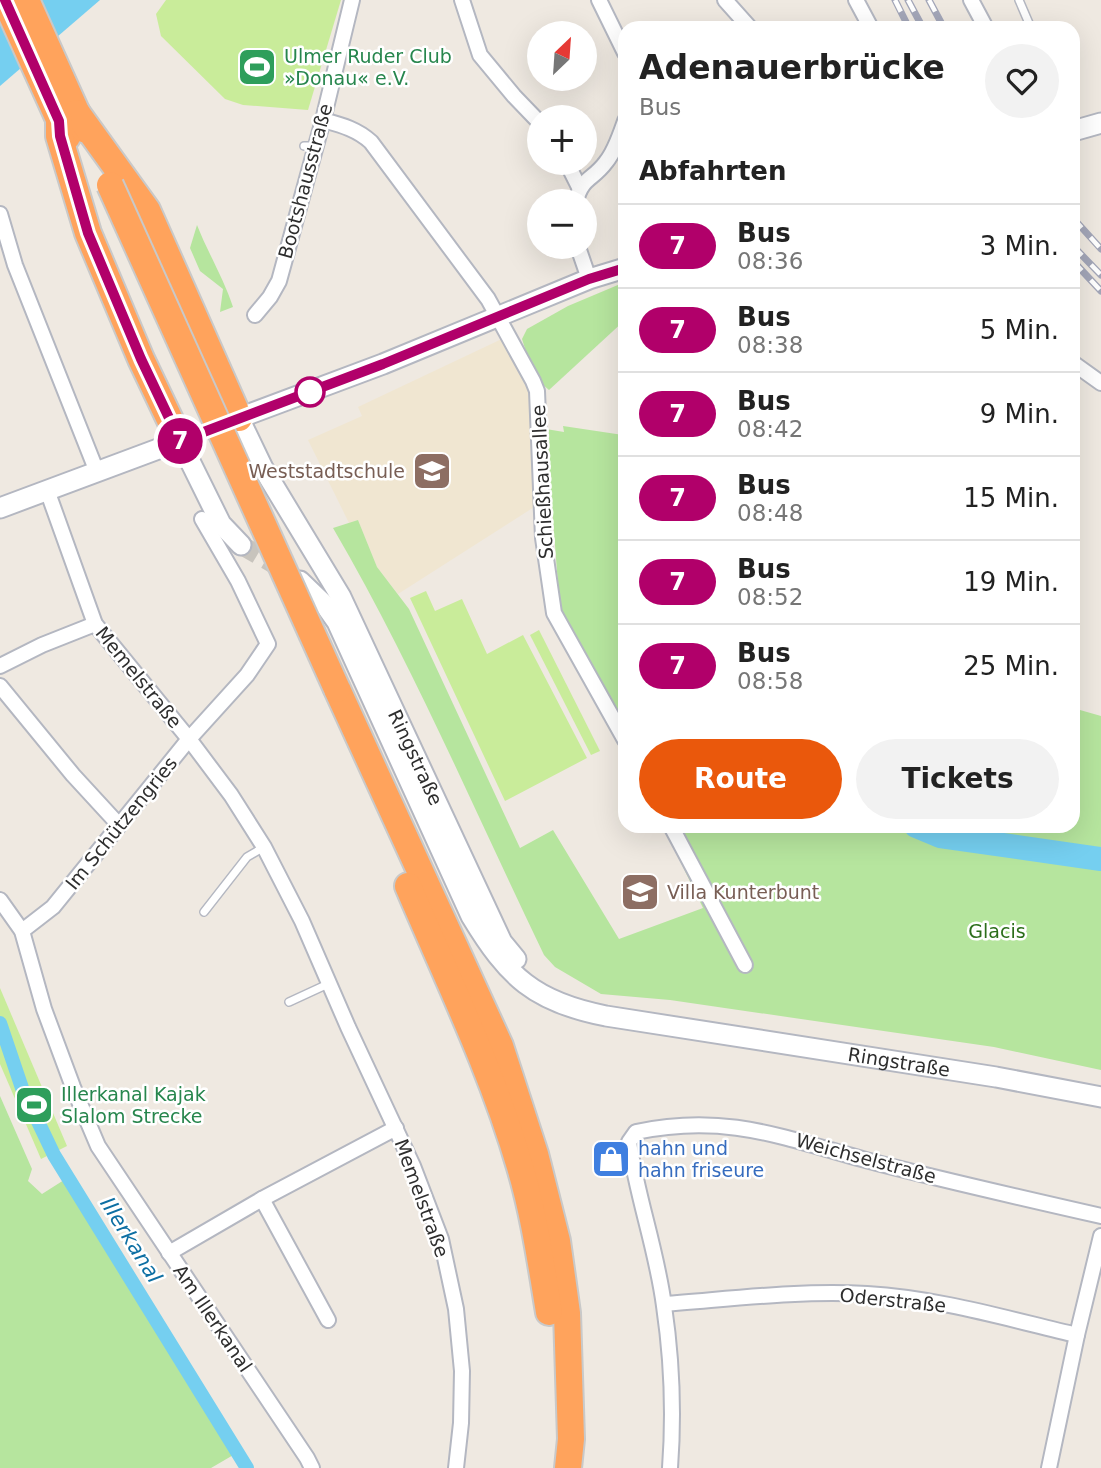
<!DOCTYPE html>
<html lang="de">
<head>
<meta charset="utf-8">
<style>
  body { margin:0; font-family:"DejaVu Sans",sans-serif; background:#f2f2f2; color:#222; height:100vh; display:flex; flex-direction:column; font-size:26px; white-space:nowrap }
  * { box-sizing:border-box; margin:0 }
  p { font-size:23px; color:#767676 }
  .icon { flex:none; width:38px; height:38px; fill:none; stroke:currentColor; stroke-width:2; stroke-linecap:round; stroke-linejoin:round }
  .map { position:relative; flex:1; overflow:hidden }
  .drawer { position:absolute; left:618px; top:21px; width:462px; height:812px; display:flex; flex-direction:column; background:#fff; border-radius:21px; box-shadow:0 7px 28px #0002 }
  .drawer>* { flex:none }
  .badge { padding:0 14px; border-radius:23px; font-size:24px; line-height:46px }
  .needle { width:46px; rotate:25deg }
  .fabs { position:absolute; left:527px; top:21px; display:grid; gap:14px }
  .fabs a { display:grid; place-items:center; width:70px; height:70px; border-radius:50%; background:#fff; box-shadow:0 7px 28px #0002; font-size:35px }
  .map>.badge { position:absolute; translate:-50% -50%; box-shadow:0 0 0 4px #fff }
  h2 { padding:0 21px; font-size:26px; line-height:63px }
  .round { display:grid; place-items:center; flex:none; width:74px; height:74px; border-radius:37px; background:#f2f2f2 }
  .head { display:flex; align-items:center; justify-content:space-between; height:119px; padding:0 21px }
  h1 { font-size:33px; font-weight:600; line-height:52px }
  .button { display:flex; gap:14px; margin-top:auto; padding:14px 21px }
  .button a { flex:1; height:80px; border-radius:42px; background:#ea580c; color:#fff; font-size:28px; font-weight:600; line-height:80px; text-align:center }
  .button a+a { background:#f2f2f2; color:#222 }
  ul { padding:0; list-style:none }
  li { display:flex; align-items:center; gap:21px; height:84px; padding:0 21px; border-top:2px solid #e0e0e0 }
  li div { flex:1 }
  li b { display:block; font-size:26px }
  li em { font-style:normal }
  li .badge { min-width:77px; font-weight:700; text-align:center }
  .map>svg:first-child { display:block }
  .education { fill:#f0e6d1 }
  .green { fill:#b6e59e }
  .pitch { fill:#c9ec9a }
  .water { fill:#75cff0 }
  .lines { fill:none; stroke-linecap:round; stroke-linejoin:round }
  .canal { stroke:#75cff0; stroke-width:14 }
  .river { stroke:#75cff0; stroke-width:24 }
  .secondary-tunnel { stroke:#c8c4bd; stroke-width:19; stroke-dasharray:19 10; stroke-linecap:butt }
  .lane-casing { stroke:#b4b7c1; stroke-width:10 }
  .street-casing { stroke:#b4b7c1; stroke-width:18 }
  .secondary-casing { stroke:#b4b7c1; stroke-width:23 }
  .highway-casing { stroke:#c9c9c9; stroke-width:30 }
  .lane { stroke:#fff; stroke-width:7 }
  .street { stroke:#fff; stroke-width:14 }
  .secondary { stroke:#fff; stroke-width:19 }
  .highway { stroke:#ffa35c; stroke-width:26 }
  .rail-casing { stroke:#a3a6b8; stroke-width:7 }
  .rail { stroke:#fff; stroke-width:4.5; stroke-dasharray:13; stroke-linecap:butt }
  .highway-bridge-casing { stroke:#c9c9c9; stroke-width:30; stroke-linecap:butt }
  .highway-bridge { stroke:#ffa35c; stroke-width:26 }
  .line-casing { stroke:#fff; stroke-width:16 }
  .line { stroke:#b1006a; stroke-width:10 }
  .stop-dot { fill:#fff; stroke:#b1006a; stroke-width:3.5 }
  .labels { text-anchor:middle; dominant-baseline:central; stroke-width:5; stroke-linejoin:round; paint-order:stroke }
  .leisure-label { font-size:19px; fill:#27864d; stroke:#fff; text-anchor:start }
  .street-label { font-size:19px; fill:#2e2e2e; stroke:#fff }
  .education-label { font-size:19px; fill:#785e54; stroke:#fff; text-anchor:end }
  .park-label { font-size:19px; fill:#2c6e1b; stroke:#fff }
  .shop-label { font-size:19px; fill:#366cbe; stroke:#fff; text-anchor:start }
  .water-label { font-size:21px; font-style:italic; fill:#0d6fa3; stroke:#fff }
</style>
</head>
<body>
<div class="map">
<svg width="1101" height="1468" viewBox="0 0 1101 1468">
  <rect width="100%" height="100%" fill="#efe9e1"/>
  <!-- education -->
  <polygon class="education" points="506,337 533,381 542,502 398,594 377,567 358,520 349,523 308,440 362,416 358,407"/>
  <!-- green -->
  <g class="green">
    <path d="M197,225c11,28 27,54 36,82l-13,5 3,-23 -23,-18 -10,-23z"/>
    <polygon points="625,282 625,320 549,390 534,377 522,339 527,329 568,306"/>
    <polygon points="625,423 625,754 604,691 560,610 546,429 564,432 563,426 623,435"/>
    <path d="M358,520l19,47 32,42 111,239 33,-18 66,109 84,-31 -40,-82h410v-118l28,8v354l-107,-23 -324,-47 -69,-6 -46,-27 -11,-12c-69,-143 -131,-290 -211,-427z"/>
    <polygon points="0,1096 32,1169 28,1181 42,1194 64,1180 235,1454 211,1468 0,1468"/>
  </g>
  <!-- pitch -->
  <g class="pitch">
    <polygon points="166,0 341,0 308,110 243,105 225,99 161,36 156,14"/>
    <polygon points="426,591 435,611 462,599 487,654 523,635 587,758 505,801 410,598"/>
    <polygon points="539,630 600,751 591,755 530,635"/>
    <polygon points="0,988 67,1146 41,1159 0,1064"/>
  </g>
  <!-- water -->
  <polygon class="water" points="0,0 100,0 0,86"/>
  <g class="lines">
    <!-- canal -->
    <polyline class="canal" points="0,1023 22,1088 54,1155 247,1468"/>
    <!-- river -->
    <polyline class="river" points="916,826 940,836 1101,859"/>
    <!-- secondary-tunnel -->
    <polyline class="secondary-tunnel" points="241,545 282,569"/>
    <defs>
      <g id="lane">
        <polyline points="1019,0 1031,28"/>
        <polyline points="304,146 315,146"/>
        <polyline points="204,912 247,857 264,847"/>
        <polyline points="289,1002 328,984"/>
      </g>
      <g id="street">
        <polyline points="462,0 480,55 514,96 539,122"/>
        <polyline points="599,0 625,53"/>
        <polyline points="725,0 750,28"/>
        <polyline points="856,0 871,28"/>
        <polyline points="971,0 986,28"/>
        <path d="M323,120c18,5 34,9 48,22l117,157 45,82 4,10 6,147 11,75 71,127"/>
        <polyline points="567,163 579,187"/>
        <path d="M576,201c6,-24 17,-21 30,-39 9,-11 14,-27 19,-41"/>
        <polyline points="0,214 15,265 97,472"/>
        <polyline points="578,247 589,279"/>
        <polyline points="255,315 270,297 279,281 323,120 352,0"/>
        <polyline points="1073,363 1101,383"/>
        <polyline points="47,490 95,624 189,739 231,795 264,847 302,921 348,1027 413,1166 441,1239 456,1309 462,1371 461,1423 456,1468"/>
        <polyline points="0,666 42,645 95,624"/>
        <polyline points="0,686 73,775 119,825"/>
        <polyline points="671,826 745,965"/>
        <polyline points="0,900 22,931 44,1009 73,1087 98,1146 307,1458 312,1468"/>
        <polyline points="22,931 53,907 189,739 247,675 268,644 238,581 202,519"/>
        <polyline points="262,1199 328,1320"/>
        <polyline points="169,1253 262,1199 396,1128"/>
        <path d="M664,1304c67,-5 136,-14 203,-10 71,4 141,25 210,41"/>
        <path d="M670,1468c4,-54 2,-108 -6,-162 -7,-55 -27,-109 -35,-164l7,-10c94,-20 152,8 241,31 74,19 149,36 224,53"/>
        <polyline points="1049,1468 1077,1335 1101,1236"/>
      </g>
      <g id="secondary">
        <polyline points="1073,131 1101,123"/>
        <path id="s1" d="M239,418l24,50 78,129 161,345 14,17"/>
        <polyline points="228,422 383,364 589,279 625,268"/>
        <polyline points="180,441 221,524 241,545"/>
        <polyline points="0,508 193,436"/>
        <path id="s2" d="M300,581l25,24 12,17 134,294c37,61 63,86 135,100l390,61 105,20"/>
      </g>
      <g id="highway">
        <polyline points="5,0 67,137"/>
        <polyline points="26,0 84,129"/>
        <polyline points="77,113 147,210 239,418"/>
        <polyline points="59,121 59,136 88,233 141,359 180,441"/>
        <polyline points="337,689 500,1046 535,1154 557,1241 567,1313 571,1439 568,1468"/>
        <path d="M408,886c39,92 84,184 112,281 14,47 21,97 29,145"/>
      </g>
    </defs>
    <!-- lane casing -->
    <use href="#lane" class="lane-casing"/>
    <!-- street casing -->
    <use href="#street" class="street-casing"/>
    <!-- secondary casing -->
    <use href="#secondary" class="secondary-casing"/>
    <!-- highway casing -->
    <use href="#highway" class="highway-casing"/>
    <!-- lane -->
    <use href="#lane" class="lane"/>
    <!-- street -->
    <use href="#street" class="street"/>
    <!-- secondary -->
    <use href="#secondary" class="secondary"/>
    <!-- highway -->
    <use href="#highway" class="highway"/>
    <defs>
      <g id="rail">
        <polyline points="895,0 909,28"/>
        <polyline points="908,0 923,28"/>
        <polyline points="929,0 944,28"/>
        <polyline points="1073,218 1101,249"/>
        <polyline points="1073,246 1101,275"/>
        <polyline points="1073,261 1101,291"/>
      </g>
    </defs>
    <!-- rail casing -->
    <use href="#rail" class="rail-casing"/>
    <!-- rail -->
    <use href="#rail" class="rail"/>
    <defs>
      <polyline id="highway-bridge" points="110,185 337,689"/>
    </defs>
    <!-- highway-bridge casing -->
    <use href="#highway-bridge" class="highway-bridge-casing"/>
    <!-- highway-bridge -->
    <use href="#highway-bridge" class="highway-bridge"/>
  </g>
  <g class="lines">
    <defs>
      <polyline id="line" points="5,0 59,121 60,136 88,233 141,359 180,441 383,364 589,279 625,268"/>
    </defs>
    <!-- line casing -->
    <use href="#line" class="line-casing"/>
    <!-- line -->
    <use href="#line" class="line"/>
  </g>
  <!-- icons -->
  <defs>
    <symbol id="stadium-square" viewBox="-11 -11 22 22"><rect x="-9" y="-9" width="18" height="18" rx="4" fill="#2e9e5b" stroke="#fff"/><path d="M0-5a6.5 5 0 1 0 0 10a6.5 5 0 1 0 0-10ZM-3.5-1.8h7v3.6h-7Z" fill="#fff"/></symbol>
    <symbol id="school-square" viewBox="-11 -11 22 22"><rect x="-9" y="-9" width="18" height="18" rx="4" fill="#8d6e63" stroke="#fff"/><path d="M0-5L7-2L0 1L-7-2ZM-4 1L0 2.5L4 1V4Q0 6-4 4Z" fill="#fff"/></symbol>
    <symbol id="shop-square" viewBox="-11 -11 22 22"><rect x="-9" y="-9" width="18" height="18" rx="4" fill="#3f7fe0" stroke="#fff"/><path d="M-5-2.5h2.3a2.7 3.5 0 0 1 5.4 0H5L5.5 6h-11ZM-1.5-2.5h3a1.5 2.3 0 0 0-3 0Z" fill="#fff"/></symbol>
  </defs>
  <g fill-rule="evenodd">
    <use href="#stadium-square" x="235" y="45" width="44" height="44"/>
    <use href="#school-square" x="410" y="449" width="44" height="44"/>
    <use href="#school-square" x="618" y="870" width="44" height="44"/>
    <use href="#stadium-square" x="12" y="1083" width="44" height="44"/>
    <use href="#shop-square" x="589" y="1137" width="44" height="44"/>
  </g>
  <!-- markers -->
  <circle class="stop-dot" cx="310" cy="392" r="14"/>
  <g class="labels">
    <!-- leisure labels -->
    <g class="leisure-label">
      <text x="284" y="56">Ulmer Ruder Club<tspan x="284" dy="22">»Donau« e.V.</tspan></text>
      <text x="61" y="1094">Illerkanal Kajak<tspan x="61" dy="22">Slalom Strecke</tspan></text>
    </g>
    <!-- street labels -->
    <g class="street-label">
      <text transform="translate(305 181) rotate(-75)">Bootshausstraße</text>
      <text transform="translate(542 482) rotate(-93)">Schießhausallee</text>
      <text transform="translate(139 677) rotate(51)">Memelstraße</text>
      <text stroke="none"><textPath href="#s1" startOffset="383">Ringstraße</textPath></text>
      <text transform="translate(121 823) rotate(-51)">Im Schützengries</text>
      <text stroke="none"><textPath href="#s2" startOffset="850">Ringstraße</textPath></text>
      <text transform="translate(866 1158) rotate(15)">Weichselstraße</text>
      <text transform="translate(422 1198) rotate(70)">Memelstraße</text>
      <text transform="translate(893 1300) rotate(6)">Oderstraße</text>
      <text transform="translate(213 1318) rotate(56)">Am Illerkanal</text>
    </g>
    <!-- education labels -->
    <g class="education-label">
      <text x="405" y="471">Weststadtschule</text>
      <text x="667" y="892" text-anchor="start">Villa Kunterbunt</text>
    </g>
    <!-- park labels -->
    <g class="park-label">
      <text x="997" y="931">Glacis</text>
    </g>
    <!-- shop labels -->
    <g class="shop-label">
      <text x="638" y="1148">hahn und<tspan x="638" dy="22">hahn friseure</tspan></text>
    </g>
    <!-- water labels -->
    <g class="water-label">
      <text transform="translate(131 1240) rotate(58)">Illerkanal</text>
    </g>
  </g>
</svg>
<div class="fabs">
<a><svg class="needle" viewBox="-14 -14 28 28"><path d="M0-13l5 13h-10z" fill="#e53935"/><path d="M0 13l5-13h-10z" fill="#767676"/></svg></a>
<a>+</a>
<a>−</a>
</div>
<b class="badge" style="left:180px;top:441px;background:#b1006a;color:#fff">7</b>
<section class="drawer">
<div class="head"><div><h1>Adenauerbrücke</h1><p>Bus</p></div><a class="round"><svg class="icon" aria-label="heart" viewBox="0 0 24 24"><path d="M12 20l-8-8c-3-5 5-10 8-4 3-6 11-1 8 4z"/></svg></a></div>
<h2>Abfahrten</h2>
<ul>
<li><span class="badge" style="background:#b1006a;color:#fff">7</span><div><b>Bus</b><p>08:36</p></div><em>3 Min.</em></li>
<li><span class="badge" style="background:#b1006a;color:#fff">7</span><div><b>Bus</b><p>08:38</p></div><em>5 Min.</em></li>
<li><span class="badge" style="background:#b1006a;color:#fff">7</span><div><b>Bus</b><p>08:42</p></div><em>9 Min.</em></li>
<li><span class="badge" style="background:#b1006a;color:#fff">7</span><div><b>Bus</b><p>08:48</p></div><em>15 Min.</em></li>
<li><span class="badge" style="background:#b1006a;color:#fff">7</span><div><b>Bus</b><p>08:52</p></div><em>19 Min.</em></li>
<li><span class="badge" style="background:#b1006a;color:#fff">7</span><div><b>Bus</b><p>08:58</p></div><em>25 Min.</em></li>
</ul>
<div class="button"><a>Route</a><a>Tickets</a></div>
</section>
</div>
</body>
</html>
